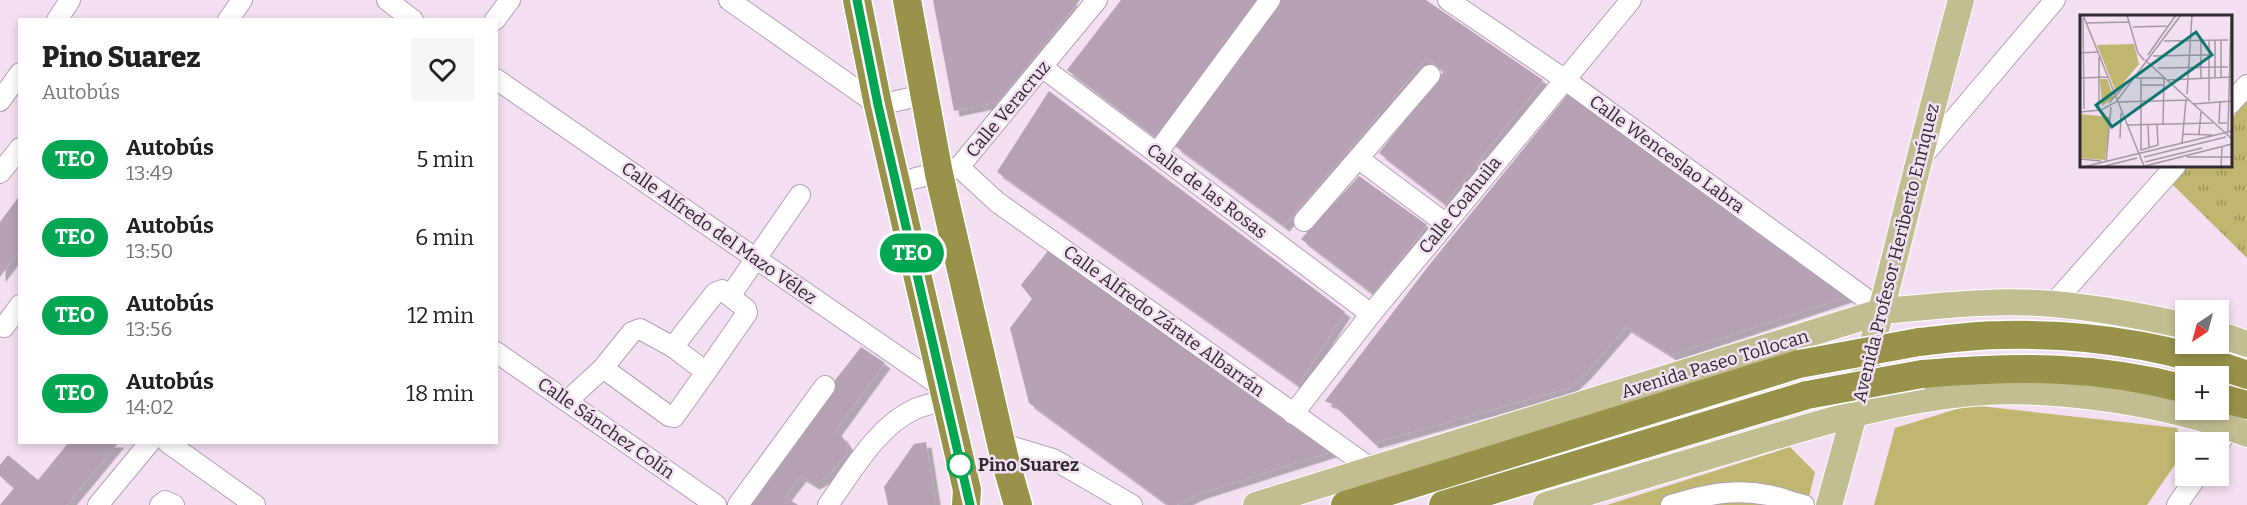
<!DOCTYPE html>
<html lang="es">
<head>
<meta charset="utf-8">
<style>
  body { margin:0; font-family:Bitter,serif; background:#f6f6f6; color:#202124; height:100vh; display:flex; flex-direction:column; font-size:22px; white-space:nowrap }
  * { box-sizing:border-box; margin:0 }
  p { font-size:20px; color:#757577 }
  .icon { flex:none; width:33px; height:33px; fill:none; stroke:currentColor; stroke-width:2; stroke-linecap:round; stroke-linejoin:round }
  .map { position:relative; flex:1; overflow:hidden }
  .panel { position:absolute; left:18px; top:18px; width:480px; height:426px; display:flex; flex-direction:column; background:#fff; border-radius:0px; box-shadow:0 3px 9px #0003 }
  .panel>* { flex:none }
  .badge { padding:0 12px; border-radius:20px; font-size:21px; line-height:39px }
  .needle { width:39px; rotate:216deg }
  .fabs { position:absolute; left:2175px; top:300px; display:grid; gap:12px }
  .fabs a { display:grid; place-items:center; width:54px; height:54px; border-radius:0px; background:#fff; box-shadow:0 3px 9px #0003; font-size:30px }
  .map>.badge { position:absolute; translate:-50% -50%; box-shadow:0 0 0 3px #fff }
  .round { display:grid; place-items:center; flex:none; width:63px; height:63px; border-radius:0px; background:#f6f6f6 }
  .summary { display:flex; align-items:center; justify-content:space-between; height:102px; padding:0 24px }
  h1 { font-size:28px; font-weight:800; line-height:45px }
  ul { padding:0; list-style:none }
  li { display:flex; align-items:center; gap:18px; height:78px; padding:0 24px }
  li div { flex:1 }
  li b { display:block; font-size:22px }
  li em { font-style:normal }
  li .badge { min-width:66px; font-weight:700; text-align:center }
  .map>svg:first-child { display:block }
  .grass { fill:url(#grass-tufts) }
  .pitch { fill:#bfb76f }
  .building { fill:#b5a3b5; filter:url(#shadow) }
  .lines { fill:none; stroke-linecap:round; stroke-linejoin:round }
  .minor-casing { stroke:#b3a1b3; stroke-width:22 }
  .major-casing { stroke:#fff; stroke-width:28 }
  .highway-casing { stroke:#fff; stroke-width:31 }
  .minor { stroke:#fff; stroke-width:20 }
  .major { stroke:#c2be92; stroke-width:26 }
  .highway { stroke:#99924a; stroke-width:28 }
  .highway-bridge-casing { stroke:#fff; stroke-width:31; stroke-linecap:butt }
  .highway-bridge { stroke:#99924a; stroke-width:28 }
  .line-casing { stroke:#fff; stroke-width:14 }
  .line { stroke:#00a651; stroke-width:9 }
  .stop-dot { fill:#fff; stroke:#00a651; stroke-width:3 }
  .labels { text-anchor:middle; dominant-baseline:central; stroke-width:5; stroke-linejoin:round; paint-order:stroke }
  .street-label { font-size:18px; fill:#302930; stroke:#f3e0f2 }
  .stop-label { font-size:18px; font-weight:bold; fill:#302930; stroke:#f3e0f2; text-anchor:start }
  .inset-road { fill:none; stroke:#a597a4; stroke-width:1.5 }
  .view { fill:#0f766e; fill-opacity:0.15; stroke:#0f766e; stroke-width:3 }
  .inset-edge { fill:none; stroke:#302930; stroke-width:3 }
</style>
</head>
<body>
<div class="map">
<svg width="2247" height="505" viewBox="0 0 2247 505">
  <defs>
    <pattern id="grass-tufts" width="24" height="20" patternUnits="userSpaceOnUse" patternTransform="scale(1.5)"><rect width="24" height="20" fill="#bfb76f"/><path d="M3 7l-1-3M5 7V3M7 7l1-3M15 17l-1-3M17 17v-4M19 17l1-3" fill="none" stroke="#9c955c"/></pattern>
    <filter id="shadow"><feDropShadow dx="5.5" dy="5.5" stdDeviation="0" flood-color="#0004"/></filter>
  </defs>
  <rect width="100%" height="100%" fill="#f3e0f2"/>
  <!-- grass -->
  <polygon class="grass" points="2247,101 2247,258 2172,184 2189,165 2230,165 2231,119"/>
  <!-- pitch -->
  <g class="pitch">
    <polygon points="1970,405 2177,428 2185,450 2147,505 1874,505 1895,428"/>
    <polygon points="1790,447 1815,472 1807,505 1607,505"/>
  </g>
  <!-- building -->
  <g class="building">
    <polygon points="933,0 1080,0 998,102 954,111"/>
    <polygon points="1121,0 1264,0 1159,140 1067,70"/>
    <polygon points="1280,0 1426,0 1543,80 1445,204 1379,153 1444,71 1426,59 1284,226 1175,146"/>
    <polygon points="1049,91 1345,312 1298,385 997,172"/>
    <polygon points="1568,94 1856,294 1671,355 1626,327 1585,374 1570,388 1374,443 1334,405 1325,401 1430,264"/>
    <polygon points="1359,176 1427,225 1373,294 1301,239"/>
    <polygon points="20,195 20,250 0,277 0,222"/>
    <polygon points="1051,247 1334,451 1199,494 1177,505 1168,505 1029,403 1010,328 1032,299 1021,285"/>
    <polygon points="861,347 885,363 835,432 842,436 848,446 845,456 828,477 814,484 801,476 785,497 798,505 744,505 740,502"/>
    <polygon points="69,442 119,442 67,505 0,505 14,488 0,476 0,465 8,455 38,480"/>
    <polygon points="926,442 936,505 888,505 884,487 914,444"/>
  </g>
  <g class="lines">
    <defs>
      <g id="minor">
        <polyline points="387,0 413,20"/>
        <polyline points="729,0 878,105 924,95"/>
        <polyline points="1448,0 1564,79 1883,311"/>
        <polyline points="57,20 70,0"/>
        <polyline points="228,20 242,0"/>
        <polyline points="495,20 510,0"/>
        <polyline points="1042,67 1371,314"/>
        <polyline points="496,79 942,387"/>
        <polyline points="0,101 20,73"/>
        <polyline points="2230,104 2247,85"/>
        <polyline points="1157,153 1270,0"/>
        <polyline points="1921,158 2055,0"/>
        <polyline points="1359,159 1445,223"/>
        <polyline points="959,167 997,202 1373,470"/>
        <polyline points="0,173 20,148"/>
        <polyline points="897,183 959,167 1097,0"/>
        <polyline points="1304,221 1430,75"/>
        <polyline points="730,296 800,195"/>
        <polyline points="2053,304 2176,165"/>
        <polyline points="4,327 20,305"/>
        <polyline points="496,352 716,505"/>
        <polyline points="603,368 632,332 640,329 673,347 715,293 722,290 746,309 747,313 706,372"/>
        <polyline points="567,401 603,368 669,416 674,417 706,372 673,347"/>
        <polyline points="1293,414 1371,314 1631,0"/>
        <polyline points="167,442 255,505"/>
        <polyline points="1003,444 1053,459 1132,505"/>
        <polyline points="2218,445 2230,427"/>
        <polyline points="98,505 150,442"/>
        <polyline points="160,505 165,501 174,505"/>
        <polyline points="738,505 825,386"/>
        <path d="M828,505c23,-32 49,-79 87,-96 9,-4 21,-6 31,-9"/>
        <path d="M1671,505c33,-10 62,-17 97,-10 12,2 24,8 36,10"/>
        <polyline points="2177,505 2197,476"/>
      </g>
      <g id="major">
        <polyline points="2218,334 2247,344"/>
        <path d="M1256,505l627,-194c56,-5 114,-12 170,-7 45,4 89,12 133,22"/>
        <path d="M1546,505c68,-20 136,-41 204,-61 73,-22 145,-44 221,-51 84,-7 197,10 276,41"/>
        <path d="M1829,505c48,-167 86,-337 132,-505"/>
      </g>
      <g id="highway">
        <polyline points="857,0 878,105 967,490 966,505"/>
        <polyline points="907,0 939,174 1004,456 1018,505"/>
        <path d="M1919,342c28,-3 56,-7 83,-7 83,-2 168,11 245,40"/>
        <path d="M1922,374c95,-8 170,-9 264,15"/>
        <polyline points="2218,397 2247,405"/>
        <polyline points="1345,505 1799,364"/>
        <polyline points="1443,505 1807,395"/>
      </g>
    </defs>
    <!-- minor casing -->
    <use href="#minor" class="minor-casing"/>
    <!-- major casing -->
    <use href="#major" class="major-casing"/>
    <!-- highway casing -->
    <use href="#highway" class="highway-casing"/>
    <!-- minor -->
    <use href="#minor" class="minor"/>
    <!-- major -->
    <use href="#major" class="major"/>
    <!-- highway -->
    <use href="#highway" class="highway"/>
    <defs>
      <g id="highway-bridge">
        <polyline points="1799,364 1919,342"/>
        <polyline points="1807,395 1922,374"/>
      </g>
    </defs>
    <!-- highway-bridge casing -->
    <use href="#highway-bridge" class="highway-bridge-casing"/>
    <!-- highway-bridge -->
    <use href="#highway-bridge" class="highway-bridge"/>
  </g>
  <g class="lines">
    <defs>
      <polyline id="line" points="857,0 878,105 970,505"/>
    </defs>
    <!-- line casing -->
    <use href="#line" class="line-casing"/>
    <!-- line -->
    <use href="#line" class="line"/>
  </g>
  <!-- markers -->
  <circle class="stop-dot" cx="960" cy="465" r="12"/>
  <g class="labels">
    <!-- street labels -->
    <g class="street-label">
      <text transform="translate(1008 109) rotate(-50)">Calle Veracruz</text>
      <text transform="translate(1667 154) rotate(36)">Calle Wenceslao Labra</text>
      <text transform="translate(1207 191) rotate(37)">Calle de las Rosas</text>
      <text transform="translate(1460 205) rotate(-51)">Calle Coahuila</text>
      <text transform="translate(719 233) rotate(35)">Calle Alfredo del Mazo Vélez</text>
      <text transform="translate(1896 253) rotate(-76)">Avenida Profesor Heriberto Enríquez</text>
      <text transform="translate(1164 321) rotate(36)">Calle Alfredo Zárate Albarrán</text>
      <text transform="translate(1715 364) rotate(-17)">Avenida Paseo Tollocan</text>
      <text transform="translate(606 428) rotate(35)">Calle Sánchez Colín</text>
    </g>
    <!-- stop labels -->
    <g class="stop-label">
      <text x="978" y="465">Pino Suarez</text>
    </g>
  </g>
  <!-- overview -->
  <g transform="translate(2080 15)">
    <rect width="152" height="152" fill="#f3e0f2"/>
    <path d="M0,99l30,3 -5,43 -25,-2z" fill="#bfb76f"/>
    <path d="M54,29l5,20 -23,28 -19,-47zM20,64h7l7,18 -12,9z" fill="#bfb76f"/>
    <path class="inset-road" d="M3,0l61,151M47,0l11,38 6,7M3,3l1,91M7,8l42,-1M53,12l36,-1M129,25v61M135,25v38M141,25v38M84,26l64,-1M0,38l18,-1M68,40l28,-40M73,41l55,-1M19,42v51M65,45l87,79M78,53l70,-1M0,63l28,-1M56,63h28M61,63v72l17,-5 -1,-21M121,63v-37M88,65l63,-3M61,70h22M107,79l5,-79M140,86l-1,22h8M38,87l71,-2M29,88l16,-18M114,89l38,-3M0,97l21,-2 15,-8 65,-87M68,109l1,24M83,109l1,-46M48,110l85,-2M148,117l3,-117M103,119l29,1M119,119l2,-22M40,123l1,-25M102,128l4,-43M64,142l82,-20M107,142h45M0,144l21,2M26,147l5,-55M65,147l57,-14M7,151l145,-35M25,151l32,-8M65,151l87,-22M141,151l1,-19"/>
    <path class="view" d="M116,17l16,23 -100,72 -16,-22z"/>
    <rect width="152" height="152" class="inset-edge"/>
  </g>
</svg>
<div class="fabs">
<a><svg class="needle" viewBox="-14 -14 28 28"><path d="M0-13l5 13h-10z" fill="#e53935"/><path d="M0 13l5-13h-10z" fill="#757577"/></svg></a>
<a>+</a>
<a>−</a>
</div>
<b class="badge" style="left:912px;top:253px;background:#00a651;color:#fff">TEO</b>
<section class="panel">
<div class="summary"><div><h1>Pino Suarez</h1><p>Autobús</p></div><a class="round"><svg class="icon" aria-label="heart" viewBox="0 0 24 24"><path d="M12 20l-8-8c-3-5 5-10 8-4 3-6 11-1 8 4z"/></svg></a></div>
<ul>
<li><span class="badge" style="background:#00a651;color:#fff">TEO</span><div><b>Autobús</b><p>13:49</p></div><em>5 min</em></li>
<li><span class="badge" style="background:#00a651;color:#fff">TEO</span><div><b>Autobús</b><p>13:50</p></div><em>6 min</em></li>
<li><span class="badge" style="background:#00a651;color:#fff">TEO</span><div><b>Autobús</b><p>13:56</p></div><em>12 min</em></li>
<li><span class="badge" style="background:#00a651;color:#fff">TEO</span><div><b>Autobús</b><p>14:02</p></div><em>18 min</em></li>
</ul>
</section>
</div>
</body>
</html>
